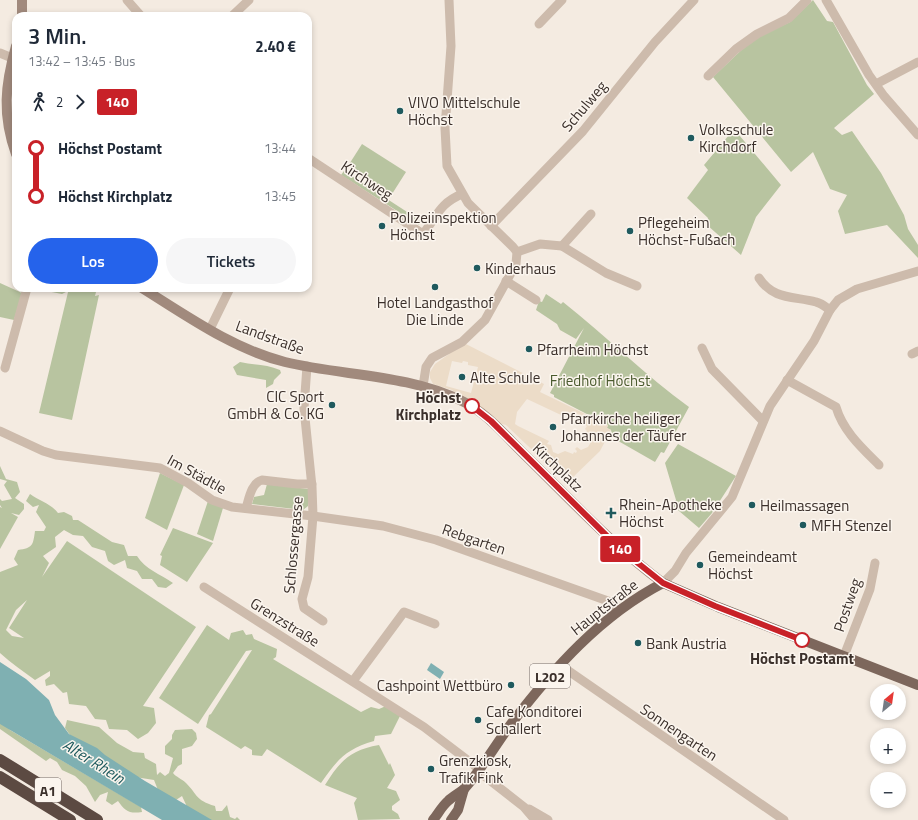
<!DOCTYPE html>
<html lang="de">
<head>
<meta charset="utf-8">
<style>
  body { margin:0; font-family:"Titillium Web",sans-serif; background:#f6f6f7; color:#1f2937; height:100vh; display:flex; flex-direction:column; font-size:15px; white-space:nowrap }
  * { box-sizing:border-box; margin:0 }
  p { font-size:13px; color:#747a83 }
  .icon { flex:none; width:22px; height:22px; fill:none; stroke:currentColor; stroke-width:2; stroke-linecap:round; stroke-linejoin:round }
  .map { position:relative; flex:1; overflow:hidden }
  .details { position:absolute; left:12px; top:12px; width:300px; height:280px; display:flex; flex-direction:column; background:#fff; border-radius:12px; box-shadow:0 2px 6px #0003 }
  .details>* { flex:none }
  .badge { padding:0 8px; border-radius:3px; font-size:14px; line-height:26px }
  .needle { width:26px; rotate:29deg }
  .fabs { position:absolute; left:870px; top:684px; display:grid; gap:8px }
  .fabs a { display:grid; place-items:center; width:36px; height:36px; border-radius:50%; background:#fff; box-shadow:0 2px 6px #0003; font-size:20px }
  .map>.badge { position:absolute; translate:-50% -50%; box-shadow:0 0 0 2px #fff }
  .legs { display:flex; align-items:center; gap:6px; height:44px; padding:0 16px; font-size:13px }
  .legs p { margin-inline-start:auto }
  .headline { display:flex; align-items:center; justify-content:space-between; height:68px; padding:0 16px }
  h1 { font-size:22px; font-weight:600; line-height:30px }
  .action { display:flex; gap:8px; margin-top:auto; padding:8px 16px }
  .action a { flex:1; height:46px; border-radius:24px; background:#2563eb; color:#fff; font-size:16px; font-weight:600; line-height:46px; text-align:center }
  .action a+a { background:#f6f6f7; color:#1f2937 }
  ul { padding:0 16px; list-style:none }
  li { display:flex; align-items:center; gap:14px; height:48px; font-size:15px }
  li i { display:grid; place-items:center; width:6px; height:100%; margin:0 5px; background:currentColor }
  li i::after { content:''; width:10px; height:10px; margin:-5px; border:3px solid; border-radius:50%; background:#fff }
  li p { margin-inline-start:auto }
  li:first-child i { background:linear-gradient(#0000 50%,currentColor 0) }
  li:last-child i { background:linear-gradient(currentColor 50%,#0000 0) }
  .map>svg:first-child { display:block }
  .green { fill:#b8c4a0; fill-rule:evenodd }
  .plaza { fill:#ecdcc8; fill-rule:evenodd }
  .water { fill:#7fb0b2 }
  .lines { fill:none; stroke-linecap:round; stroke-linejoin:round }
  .minor { stroke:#cdbbac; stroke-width:9 }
  .secondary { stroke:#a18a7d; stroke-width:10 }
  .primary { stroke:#7d675c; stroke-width:10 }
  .motorway { stroke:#5c4a42; stroke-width:12 }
  .line-1-casing { stroke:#fff; stroke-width:9 }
  .line-1 { stroke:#c82128; stroke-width:6 }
  .poi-dot { fill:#1f5a5e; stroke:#fbf5ee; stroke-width:1.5 }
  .stop-1-dot { fill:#fff; stroke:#c82128; stroke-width:2 }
  .labels { text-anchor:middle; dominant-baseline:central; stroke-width:3; stroke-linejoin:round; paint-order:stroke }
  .shield { fill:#fbf5ee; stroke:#756b66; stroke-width:1 }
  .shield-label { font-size:14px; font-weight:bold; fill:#3b302b }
  .poi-label { font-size:15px; fill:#3b302b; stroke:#fbf5ee; text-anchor:start }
  .street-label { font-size:15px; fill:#3b302b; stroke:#fbf5ee }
  .park-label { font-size:15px; fill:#4a5a2e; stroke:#fbf5ee }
  .stop-label { font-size:15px; font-weight:bold; fill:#3b302b; stroke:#fbf5ee; text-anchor:end }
  .water-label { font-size:16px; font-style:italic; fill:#1f5a5e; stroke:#fbf5ee }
</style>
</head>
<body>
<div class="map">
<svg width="918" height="820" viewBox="0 0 918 820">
  <rect width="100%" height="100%" fill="#f4ebe1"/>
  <!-- green -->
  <g class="green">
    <polygon points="813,0 827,21 833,22 867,85 874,94 834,128 842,135 852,131 881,173 904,215 908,229 918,245 918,258 887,225 845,234 838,211 847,195 830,189 813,152 791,172 713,77 752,40 790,22"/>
    <polygon points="734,129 781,185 756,217 741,255 707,225 708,218 687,198 708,170 704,165"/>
    <polygon points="362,144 406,172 392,194 348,166"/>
    <polygon points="344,171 421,221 419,225 341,175"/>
    <polygon points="0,283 22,293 14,320 0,317"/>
    <polygon points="31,288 67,288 68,291 62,294"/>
    <polygon points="69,288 97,288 95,296 99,295 72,420 39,413"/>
    <path d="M546,294l15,10 2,-2c43,34 82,73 126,105l-25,46 -3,-1 -6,10 -42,-24 -2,-8 -4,-2 1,-3 -54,-28v-2l-4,-2 34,-65 -8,11 -16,-9 -3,-6 -21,-14 3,-9 3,1z"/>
    <path d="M240,362c13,3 27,2 40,8l1,3 -7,7 -1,4 -7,4v-8l-29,-5 -4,-8z"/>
    <polygon points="678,444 736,476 712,513 699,528 672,505 676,500 665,463"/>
    <polygon points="0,466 6,479 17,482 20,492 15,498 24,504 24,509 19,515 11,513 18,517 0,549 0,507 2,508 0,505 0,499 2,501 12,499 4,485 7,481 0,479"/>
    <polygon points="160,473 184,485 167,530 145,518"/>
    <polygon points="267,484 308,489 308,506 303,510 252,504 254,497 264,495"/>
    <path d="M30,494c10,7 21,10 28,19l6,-1 8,4 1,4h5l34,22 12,3 4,11h9c8,13 23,18 36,27l-7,5 -8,-1 -6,-8h-10l-5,-8 -10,-3 -2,-8 -11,5 -6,-4 -3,-10 -13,-4 -9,-11 -10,-1 -9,-5 -9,7 1,10 -13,9 6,7 -7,14 25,-36 129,86 -53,79 11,2 2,15 -8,10 -10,6 -11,-9 -18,-1 -3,-9 -11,-1 -9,-13 -17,-2 -2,-12 -4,1 -9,-9 -8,2 -1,-6 5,-4v-5l-15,9c-12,-9 -24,-17 -35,-27v-81l18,-7 -4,-6 4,-9c15,-2 15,-5 17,-19h9l2,-4 -10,-15 3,-7 -6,2 -7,-6zM27,600l-18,28 15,10 -12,-2 -6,-6 10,-20z"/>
    <polygon points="208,501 223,508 213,541 197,534"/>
    <polygon points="173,528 213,543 187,582 160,565 162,556 160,555"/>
    <path d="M207,625l22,15 2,-7 12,-3 3,5 6,-1 2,5 23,10 -1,8 -3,2 88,53 10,-5 8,2 7,-3 15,8 -10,20 -16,2 -1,5c-28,8 -37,19 -53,42l-54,-34 -5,7 -10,-1v-5l-7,-4 -4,3 -35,-22 3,-12 2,-1 41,-64 -6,1 -48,73 -39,-26z"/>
    <path d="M0,710l10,20 131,77 1,5c-13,2 -17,-1 -24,-11l-6,4 -6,-4 2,-9 -8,3 -5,7 -9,-16 -11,-10 -13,-6 -5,-8 -7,-4 -4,3 -46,-32z"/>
    <path d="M67,720l32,7 18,16 16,9 11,1 1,5 11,6 1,11 3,-3 5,4 4,-3 4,-15 -8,-4v-8l7,-7v-4l3,-5 17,-1 4,4 1,6 -5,7 -10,3v15l-4,2 -5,7c3,4 9,6 13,10 12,12 9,17 29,23l1,5h6l5,-6 3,12 5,2 2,-2 3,3h-40l-11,-9 -7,-15 -6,4 -18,-10 -4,-10 -19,-3 -65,-42 -5,-7z"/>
    <path d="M379,745l10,20 1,-2 5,12 -8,13 9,3 4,9 -8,6v4l6,4 2,5 -42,1 -4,-17 3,-5 -32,-13c15,-24 25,-35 54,-40z"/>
  </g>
  <!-- plaza -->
  <path class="plaza" d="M462,342l82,42 -4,8 68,33 -1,3 4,2 -11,21 -33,32 -61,-58 -15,-4 -28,-20 -11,-11 -19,-6 -3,-6v-6l5,-8 14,-10 1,-5zM452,361l10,2 1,-2 5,1v3l10,2 -7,26 -25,-7zM527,399l34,16 2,-3 3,2 6,-2 6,2 1,8 8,4 -2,3 2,2 -4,2 7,3 1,6 -3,5 -7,3 -4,-3 -2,2 2,2 -1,2 -2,-1 -1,2 -8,-3 -7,3 -5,-2 -2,-7 -4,-1 2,-3 -31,-15 -3,-2 2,-12z"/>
  <!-- water -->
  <g class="water">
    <polygon points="0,662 26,679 49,700 55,715 69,734 97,748 105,755 145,781 212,820 162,820 0,724"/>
    <polygon points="431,663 444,672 440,679 427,670"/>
  </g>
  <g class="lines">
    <!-- minor -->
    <g class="minor">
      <polyline points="127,0 141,16"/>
      <polyline points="826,0 869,75 884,96 918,135"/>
      <polyline points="232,16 249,0"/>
      <polyline points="539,24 562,0"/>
      <polyline points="0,53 12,58"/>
      <polyline points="708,76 736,49 757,34 789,18 807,0"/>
      <polyline points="876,84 918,62"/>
      <path d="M308,158l115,76c14,-18 17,-31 39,-40"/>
      <polyline points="491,226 583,131 655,42 694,0"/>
      <polyline points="562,246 591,214"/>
      <polyline points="517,252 540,244 562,246 606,273 637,286"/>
      <path d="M759,278c14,22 35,18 57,24 5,1 10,5 14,8"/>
      <polyline points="506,281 536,300"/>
      <polyline points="210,329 230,288"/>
      <polyline points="702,348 712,369 763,421"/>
      <polyline points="912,354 918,351"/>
      <polyline points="307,366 304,408 312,487 313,516 308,577 302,599 304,608 323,621"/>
      <polyline points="5,368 27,288"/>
      <path d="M787,380l49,27c7,24 26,41 43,58"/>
      <polyline points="423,386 426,367 432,358 462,342 485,320 516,264 517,252 513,247 468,203 447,166 445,128 451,46 449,0"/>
      <polyline points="0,431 43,451 56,455 160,468 188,483 212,500 232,507 313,516 383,526 436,540 608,601 618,612"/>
      <path d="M246,508c3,-9 5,-25 16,-28l35,4h15"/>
      <polyline points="663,583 675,571 686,553 732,497 770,406 814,341 830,310 838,300 857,289 918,271"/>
      <polyline points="204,587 424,727 474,765 483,775 524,807 535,820"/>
      <polyline points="844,656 870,589 875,563"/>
      <polyline points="560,665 784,820"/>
      <polyline points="353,681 404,612 435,624"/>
      <polyline points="529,809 548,820"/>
    </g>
    <!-- secondary -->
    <g class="secondary">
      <polyline points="22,0 22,16"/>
      <path d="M16,46c-11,39 -14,69 0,108"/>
      <path d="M142,288c45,28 91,61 143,74 58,14 122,12 177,39 26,12 45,37 65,56 44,43 86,89 136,126"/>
    </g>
    <!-- primary -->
    <g class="primary">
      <path d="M433,820c5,-6 9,-14 15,-19 5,-5 12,-8 17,-13 16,-18 31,-44 46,-64 42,-55 90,-109 152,-141l55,24 200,78"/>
      <polyline points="451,820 458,810 464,789"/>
    </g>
    <!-- motorway -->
    <g class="motorway">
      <polyline points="0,760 97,820"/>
      <polyline points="0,777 70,820"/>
    </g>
  </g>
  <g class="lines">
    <defs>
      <polyline id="line-1" points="472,406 491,421 619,548 663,583 715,606 802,640"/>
    </defs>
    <!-- line-1 casing -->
    <use href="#line-1" class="line-1-casing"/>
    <!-- line-1 -->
    <use href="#line-1" class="line-1"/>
  </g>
  <!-- markers -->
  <g class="poi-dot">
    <circle cx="400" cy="111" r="4"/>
    <circle cx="691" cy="138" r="4"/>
    <circle cx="382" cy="226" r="4"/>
    <circle cx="630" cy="231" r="4"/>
    <circle cx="477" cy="268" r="4"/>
    <circle cx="435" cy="287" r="4"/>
    <circle cx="529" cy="349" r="4"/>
    <circle cx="462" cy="377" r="4"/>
    <circle cx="332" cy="405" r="4"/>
    <circle cx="553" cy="427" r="4"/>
    <circle cx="752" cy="505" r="4"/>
    <path d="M609 507h4v4h4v4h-4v4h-4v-4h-4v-4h4z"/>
    <circle cx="803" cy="525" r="4"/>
    <circle cx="700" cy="565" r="4"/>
    <circle cx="638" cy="643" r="4"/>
    <circle cx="511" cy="685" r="4"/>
    <circle cx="478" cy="720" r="4"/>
    <circle cx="431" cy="769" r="4"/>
  </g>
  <g class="stop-1-dot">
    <circle cx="472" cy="406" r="7"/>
    <circle cx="802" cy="640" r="7"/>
  </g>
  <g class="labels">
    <!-- shield labels -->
    <g class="shield">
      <rect x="530" y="664" width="40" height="24" rx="3"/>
      <rect x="35" y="778" width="26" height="24" rx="3"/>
    </g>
    <g class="shield-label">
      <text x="550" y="676">L202</text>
      <text x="48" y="790">A1</text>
    </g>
    <!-- poi labels -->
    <g class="poi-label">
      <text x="408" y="102">VIVO Mittelschule<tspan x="408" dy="17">Höchst</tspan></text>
      <text x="699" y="129">Volksschule<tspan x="699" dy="17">Kirchdorf</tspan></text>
      <text x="390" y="217">Polizeiinspektion<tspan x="390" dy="17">Höchst</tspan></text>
      <text x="638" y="222">Pflegeheim<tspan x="638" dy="17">Höchst-Fußach</tspan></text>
      <text x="485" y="268">Kinderhaus</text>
      <text x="435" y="302" text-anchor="middle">Hotel Landgasthof<tspan x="435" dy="17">Die Linde</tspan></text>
      <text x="537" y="349">Pfarrheim Höchst</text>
      <text x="470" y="377">Alte Schule</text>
      <text x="324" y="396" text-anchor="end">CIC Sport<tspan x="324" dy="17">GmbH &amp; Co. KG</tspan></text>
      <text x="561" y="418">Pfarrkirche heiliger<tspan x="561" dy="17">Johannes der Täufer</tspan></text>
      <text x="619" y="504">Rhein-Apotheke<tspan x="619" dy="17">Höchst</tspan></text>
      <text x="760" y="505">Heilmassagen</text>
      <text x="811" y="525">MFH Stenzel</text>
      <text x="708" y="556">Gemeindeamt<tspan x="708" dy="17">Höchst</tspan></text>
      <text x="646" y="643">Bank Austria</text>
      <text x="503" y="685" text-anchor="end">Cashpoint Wettbüro</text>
      <text x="486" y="711">Cafe Konditorei<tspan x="486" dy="17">Schallert</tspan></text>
      <text x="439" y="760">Grenzkiosk,<tspan x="439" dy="17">Trafik Fink</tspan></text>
    </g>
    <!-- street labels -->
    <g class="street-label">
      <text transform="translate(584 106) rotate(-50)">Schulweg</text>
      <text transform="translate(367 180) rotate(33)">Kirchweg</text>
      <text transform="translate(270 337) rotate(20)">Landstraße</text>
      <text transform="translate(558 467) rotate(44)">Kirchplatz</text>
      <text transform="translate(197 474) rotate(29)">Im Städtle</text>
      <text transform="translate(474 539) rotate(19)">Rebgarten</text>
      <text transform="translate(293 545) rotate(-85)">Schlossergasse</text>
      <text transform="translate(847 605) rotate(-71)">Postweg</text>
      <text transform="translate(604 607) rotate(-38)">Hauptstraße</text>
      <text transform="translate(285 622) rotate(32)">Grenzstraße</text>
      <text transform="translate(679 732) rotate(34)">Sonnengarten</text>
    </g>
    <!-- park labels -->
    <g class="park-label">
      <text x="600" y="380">Friedhof Höchst</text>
    </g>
    <!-- stop labels -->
    <g class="stop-label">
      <text x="461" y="397">Höchst<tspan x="461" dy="17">Kirchplatz</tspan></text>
      <text x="802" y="658" text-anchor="middle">Höchst Postamt</text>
    </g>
    <!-- water labels -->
    <g class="water-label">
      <text transform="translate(94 761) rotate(32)">Alter Rhein</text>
    </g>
  </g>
</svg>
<div class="fabs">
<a><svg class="needle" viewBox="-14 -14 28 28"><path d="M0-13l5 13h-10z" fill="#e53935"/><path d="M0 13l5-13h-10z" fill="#747a83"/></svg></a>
<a>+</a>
<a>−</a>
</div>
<b class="badge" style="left:620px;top:549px;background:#c82128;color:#fff">140</b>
<section class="details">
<div class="headline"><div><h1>3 Min.</h1><p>13:42 – 13:45 · Bus</p></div><b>2.40 €</b></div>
<div class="legs"><svg class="icon" aria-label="walk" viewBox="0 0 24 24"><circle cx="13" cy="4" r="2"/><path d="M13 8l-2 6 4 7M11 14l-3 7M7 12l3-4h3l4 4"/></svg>2<svg class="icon" aria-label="forward" viewBox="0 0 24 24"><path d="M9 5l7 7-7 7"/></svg><b class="badge" style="background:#c82128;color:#fff">140</b></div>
<ul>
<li><i style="color:#c82128"></i><b>Höchst Postamt</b><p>13:44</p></li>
<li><i style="color:#c82128"></i><b>Höchst Kirchplatz</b><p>13:45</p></li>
</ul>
<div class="action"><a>Los</a><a>Tickets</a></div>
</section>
</div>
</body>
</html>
